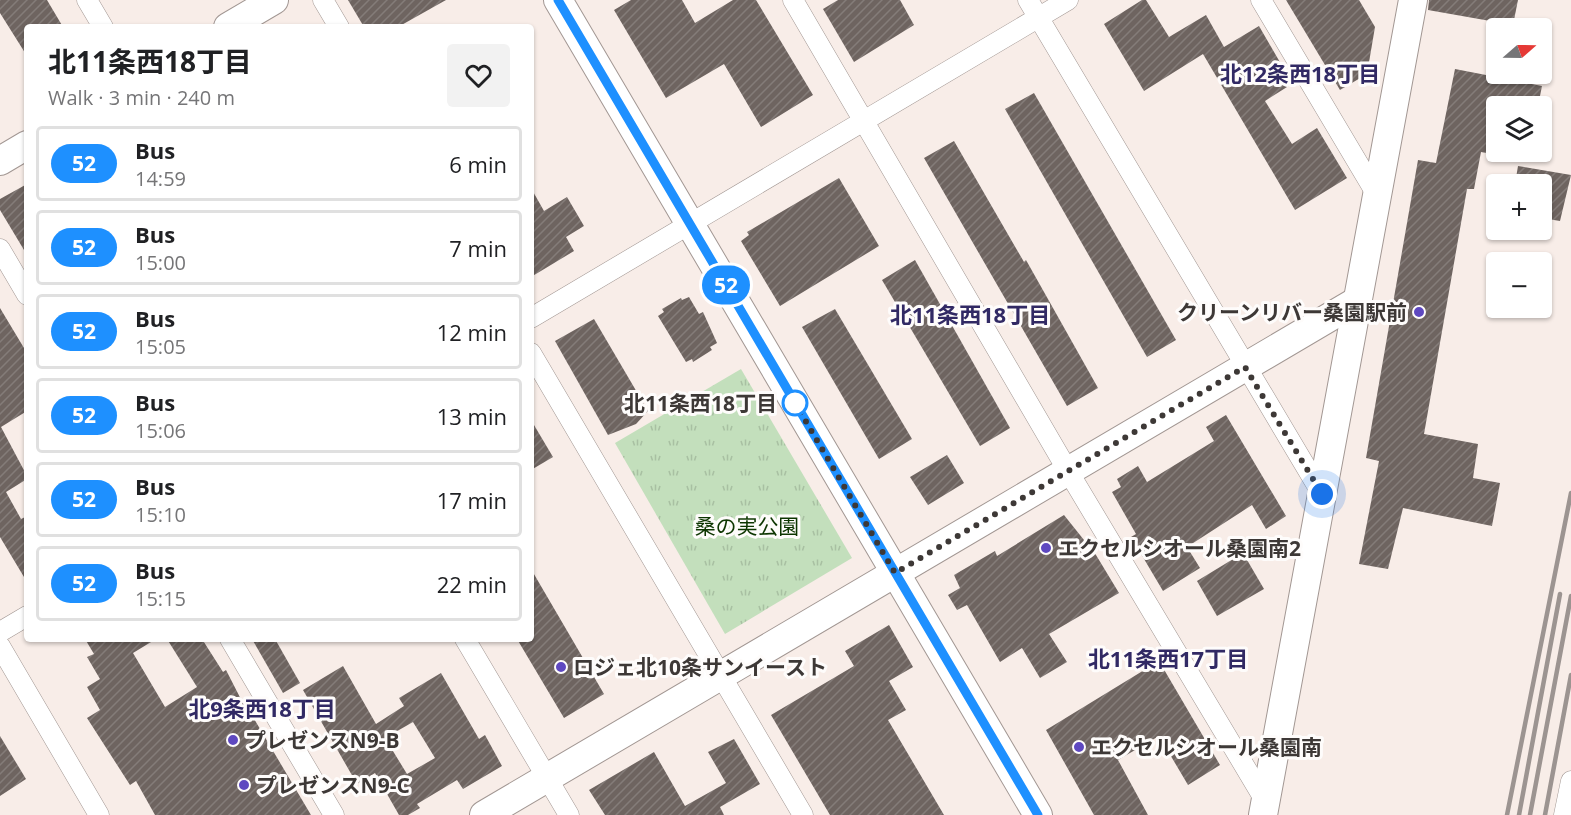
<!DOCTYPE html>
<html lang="en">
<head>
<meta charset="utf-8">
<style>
  body { margin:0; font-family:"Open Sans","Noto Sans JP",sans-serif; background:#f2f2f2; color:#202124; height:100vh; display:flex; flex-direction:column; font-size:22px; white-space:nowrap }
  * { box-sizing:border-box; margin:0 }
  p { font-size:20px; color:#757577 }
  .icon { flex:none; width:33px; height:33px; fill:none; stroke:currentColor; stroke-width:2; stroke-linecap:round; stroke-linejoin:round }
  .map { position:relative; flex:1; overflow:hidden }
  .drawer { position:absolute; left:24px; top:24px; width:510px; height:618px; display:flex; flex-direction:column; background:#fff; border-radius:6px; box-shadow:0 2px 4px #0004 }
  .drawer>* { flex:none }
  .badge { padding:0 12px; border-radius:20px; font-size:21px; line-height:39px }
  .needle { width:39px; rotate:70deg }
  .fabs { position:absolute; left:1486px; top:18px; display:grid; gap:12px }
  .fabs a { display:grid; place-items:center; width:66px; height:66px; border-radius:6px; background:#fff; box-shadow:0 2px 4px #0004; font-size:30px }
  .you { position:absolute; width:30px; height:30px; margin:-15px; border:4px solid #fff; border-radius:50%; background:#1a73e8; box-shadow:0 0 0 9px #1a73e833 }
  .map>.badge { position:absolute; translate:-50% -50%; box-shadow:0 0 0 3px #fff }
  .round { display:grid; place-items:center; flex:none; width:63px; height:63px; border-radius:6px; background:#f2f2f2 }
  .headline { display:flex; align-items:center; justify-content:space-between; height:102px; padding:0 24px }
  h1 { font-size:28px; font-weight:700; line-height:45px }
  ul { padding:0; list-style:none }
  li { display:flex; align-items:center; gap:18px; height:75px; margin:0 12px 9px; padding:0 12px; border:3px solid #e0e0e0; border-radius:6px }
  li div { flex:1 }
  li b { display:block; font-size:22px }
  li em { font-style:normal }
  li .badge { min-width:66px; font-weight:700; text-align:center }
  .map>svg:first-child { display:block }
  .park { fill:url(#park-tufts) }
  .building { fill:url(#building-hatch); fill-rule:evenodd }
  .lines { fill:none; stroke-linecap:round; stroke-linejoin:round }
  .street-casing { stroke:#a29793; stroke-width:21 }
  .secondary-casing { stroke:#a29793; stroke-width:30 }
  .street { stroke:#fff; stroke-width:20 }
  .secondary { stroke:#fff; stroke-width:28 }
  .rail { stroke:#9c9491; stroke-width:4.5 }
  .line-casing { stroke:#fff; stroke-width:14 }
  .line { stroke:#1e90ff; stroke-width:9 }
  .walk { stroke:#3d3836; stroke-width:6; stroke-dasharray:0 10.8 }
  .poi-dot { fill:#5e48c0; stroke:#fefcfb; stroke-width:2 }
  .stop-dot { fill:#fff; stroke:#1e90ff; stroke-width:3 }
  .labels { text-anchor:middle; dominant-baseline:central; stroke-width:6; stroke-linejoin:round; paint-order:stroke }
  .poi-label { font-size:21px; font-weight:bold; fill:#3d3836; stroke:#fefcfb; text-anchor:start }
  .stop-label { font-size:21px; font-weight:bold; fill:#3d3836; stroke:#fefcfb; text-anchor:end }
  .park-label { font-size:21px; fill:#0d3601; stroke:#fefcfb }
  .neighbourhood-label { font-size:22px; font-weight:bold; fill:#312964; stroke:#fefcfb }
</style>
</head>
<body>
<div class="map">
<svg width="1571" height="815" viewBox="0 0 1571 815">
  <defs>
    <pattern id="park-tufts" width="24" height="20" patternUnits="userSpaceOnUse" patternTransform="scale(1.5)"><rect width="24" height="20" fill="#c3dfbc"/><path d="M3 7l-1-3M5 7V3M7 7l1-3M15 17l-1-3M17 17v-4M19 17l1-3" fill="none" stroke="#a8c0a2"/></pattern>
    <pattern id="building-hatch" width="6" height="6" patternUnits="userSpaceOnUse" patternTransform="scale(1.5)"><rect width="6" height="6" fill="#6e6460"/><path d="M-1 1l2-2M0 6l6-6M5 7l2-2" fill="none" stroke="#847c79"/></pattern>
  </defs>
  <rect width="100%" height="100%" fill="#f8ede8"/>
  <!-- park -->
  <polygon class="park" points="741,369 852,558 725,634 615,443"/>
  <!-- building -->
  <g class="building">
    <polygon points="0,0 47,0 63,27 27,27 27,56 0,13"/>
    <polygon points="348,0 446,0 398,27 364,27"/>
    <polygon points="631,0 682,0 695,23 733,0 756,0 813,95 761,127 724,64 666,98 614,10"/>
    <polygon points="838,0 900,0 914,25 854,62 823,9"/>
    <polygon points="1142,0 1146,0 1169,37 1206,15 1224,47 1259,26 1281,64 1275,68 1287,87 1265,101 1292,144 1317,128 1347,178 1295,210 1203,54 1144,91 1104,24"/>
    <polygon points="1286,0 1359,0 1375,27 1367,74 1340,90"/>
    <polygon points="1429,0 1518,0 1513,25 1428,10"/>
    <polygon points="1455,69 1542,86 1538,106 1497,106 1497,155 1481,152 1474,189 1467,189 1424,434 1478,444 1473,478 1500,483 1492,526 1403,508 1388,569 1359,564 1379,461 1366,458 1418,160 1436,163"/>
    <polygon points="1034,93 1176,340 1147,357 1005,109"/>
    <polygon points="954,141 1024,262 1026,260 1098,388 1067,406 924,158"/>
    <polygon points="1518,166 1571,175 1560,221 1542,218 1542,184 1515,184"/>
    <polygon points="839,178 879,246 780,306 741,241 749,235 747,232"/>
    <polygon points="27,184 27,255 0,210 0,199"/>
    <polygon points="531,188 544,211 567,197 584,226 566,237 574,251 531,277"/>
    <polygon points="915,260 1010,428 980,446 882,280"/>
    <polygon points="689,297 699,314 703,312 717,343 710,347 712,350 693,362 692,359 686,362 658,316 664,312 662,309 681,298 682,300"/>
    <polygon points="0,308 27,353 27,411 1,427 27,476 27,479 6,492 21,519 27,516 27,582 0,537"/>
    <polygon points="835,309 912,439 879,459 802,327"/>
    <polygon points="594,319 648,411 636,424 608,435 555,341"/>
    <polygon points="1226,415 1286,516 1266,529 1252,505 1187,547 1200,568 1163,591 1131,537 1136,534 1112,492 1121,487 1117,479 1138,466 1147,482 1214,441 1206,427"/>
    <polygon points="531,420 553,457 531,470"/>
    <polygon points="947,455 964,483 928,505 910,477"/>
    <polygon points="1064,515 1096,555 1119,593 1049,634 1067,662 1040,678 1022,648 1000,662 967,605 957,610 948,595 960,588 954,575 995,551 997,556"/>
    <polygon points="1243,553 1264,589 1217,616 1197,581"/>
    <polygon points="531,569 604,694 564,718 517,639 531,639"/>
    <polygon points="889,625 913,667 889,681 906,710 888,720 944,815 830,815 771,715 854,666 845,651"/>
    <polygon points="85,639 156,639 133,653 165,707 197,687 167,639 202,639 223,672 226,670 248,713 250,712 311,815 155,815 136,781 130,785 87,718 100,710 87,687 100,679 87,657 94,654"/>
    <polygon points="252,639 275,639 300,683 283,693"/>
    <polygon points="1159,661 1220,765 1188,785 1159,736 1118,760 1148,815 1094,815 1046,730"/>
    <path d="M343,666l33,58 28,-18 -5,-8 42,-25 38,66 6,-4 17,31 -39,23 -6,-9 -40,24 3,4 -12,7h-9l-24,-42 -18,11 -54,-94zM413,722l22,36 -28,16 -22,-36z"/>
    <polygon points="0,736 26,779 0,796"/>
    <polygon points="734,739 760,784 720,807 724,815 605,815 589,790 654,752 685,806 726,783 708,752"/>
  </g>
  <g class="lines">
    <defs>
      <g id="street">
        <polyline points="87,0 103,27"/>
        <polyline points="323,0 339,27"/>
        <polyline points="793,0 1068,471 1266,802"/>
        <polyline points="1028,0 1322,494"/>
        <polyline points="1261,0 1377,195"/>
        <polyline points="0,249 27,295"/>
        <polyline points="531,318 1068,0"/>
        <polyline points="531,353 803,815"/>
        <polyline points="0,632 27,616"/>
        <polyline points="230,639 334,815"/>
        <polyline points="465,639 569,815"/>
        <polyline points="0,646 99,815"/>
        <polyline points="1564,815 1571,781"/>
      </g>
      <g id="secondary">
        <polyline points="558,0 1038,815"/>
        <polyline points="228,27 274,0"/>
        <polyline points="0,161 27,145"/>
        <polyline points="484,815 1357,301"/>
        <polyline points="1263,815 1413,0"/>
      </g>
    </defs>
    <!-- street casing -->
    <use href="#street" class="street-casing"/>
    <!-- secondary casing -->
    <use href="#secondary" class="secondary-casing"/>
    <!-- street -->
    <use href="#street" class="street"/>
    <!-- secondary -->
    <use href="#secondary" class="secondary"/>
    <!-- rail -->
    <g class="rail">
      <polyline points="1507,815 1571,493"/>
      <polyline points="1519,815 1560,594"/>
      <polyline points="1530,815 1571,596"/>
      <polyline points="1545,815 1571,675"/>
    </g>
  </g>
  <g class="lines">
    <defs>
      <polyline id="line" points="558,0 1038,815"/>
    </defs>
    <!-- line casing -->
    <use href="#line" class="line-casing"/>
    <!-- line -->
    <use href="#line" class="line"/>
    <!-- walk -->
    <polyline class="walk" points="795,403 895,573 1245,367 1322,494"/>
  </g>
  <!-- markers -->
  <g class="poi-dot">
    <circle cx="1419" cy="312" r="6"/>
    <circle cx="1046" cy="548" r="6"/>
    <circle cx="561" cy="667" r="6"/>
    <circle cx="233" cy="740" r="6"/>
    <circle cx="1079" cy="747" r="6"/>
    <circle cx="244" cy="785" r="6"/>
  </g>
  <circle class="stop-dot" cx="795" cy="403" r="12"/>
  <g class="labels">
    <!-- poi labels -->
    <g class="poi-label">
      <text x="1407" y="312" text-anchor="end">クリーンリバー桑園駅前</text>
      <text x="1058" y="548">エクセルシオール桑園南2</text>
      <text x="573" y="667">ロジェ北10条サンイースト</text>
      <text x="245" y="740">プレゼンスN9-B</text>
      <text x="1091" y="747">エクセルシオール桑園南</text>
      <text x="256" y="785">プレゼンスN9-C</text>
    </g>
    <!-- stop labels -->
    <g class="stop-label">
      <text x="777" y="403">北11条西18丁目</text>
    </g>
    <!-- park labels -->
    <g class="park-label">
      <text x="747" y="526">桑の実公園</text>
    </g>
    <!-- neighbourhood labels -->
    <g class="neighbourhood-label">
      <text x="1300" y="73">北12条西18丁目</text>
      <text x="970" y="314">北11条西18丁目</text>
      <text x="1168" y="658">北11条西17丁目</text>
      <text x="262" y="708">北9条西18丁目</text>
    </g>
  </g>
</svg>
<div class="fabs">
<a><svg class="needle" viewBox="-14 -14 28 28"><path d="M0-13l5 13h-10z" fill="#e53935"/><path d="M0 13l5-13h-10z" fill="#757577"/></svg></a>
<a><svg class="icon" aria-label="layers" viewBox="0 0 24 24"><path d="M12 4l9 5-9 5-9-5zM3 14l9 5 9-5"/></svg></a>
<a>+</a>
<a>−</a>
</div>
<div class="you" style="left:1322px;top:494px"></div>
<b class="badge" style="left:726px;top:285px;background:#1e90ff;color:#fff">52</b>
<section class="drawer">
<div class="headline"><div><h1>北11条西18丁目</h1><p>Walk · 3 min · 240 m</p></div><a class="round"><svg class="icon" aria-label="heart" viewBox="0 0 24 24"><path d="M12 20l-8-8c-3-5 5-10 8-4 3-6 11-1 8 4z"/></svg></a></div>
<ul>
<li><span class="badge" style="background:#1e90ff;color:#fff">52</span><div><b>Bus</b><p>14:59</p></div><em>6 min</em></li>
<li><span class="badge" style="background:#1e90ff;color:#fff">52</span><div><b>Bus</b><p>15:00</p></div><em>7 min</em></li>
<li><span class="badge" style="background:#1e90ff;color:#fff">52</span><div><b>Bus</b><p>15:05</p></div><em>12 min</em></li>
<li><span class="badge" style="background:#1e90ff;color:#fff">52</span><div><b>Bus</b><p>15:06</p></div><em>13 min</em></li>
<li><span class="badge" style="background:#1e90ff;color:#fff">52</span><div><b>Bus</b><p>15:10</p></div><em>17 min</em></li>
<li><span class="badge" style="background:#1e90ff;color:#fff">52</span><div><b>Bus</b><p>15:15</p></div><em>22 min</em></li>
</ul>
</section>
</div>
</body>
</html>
